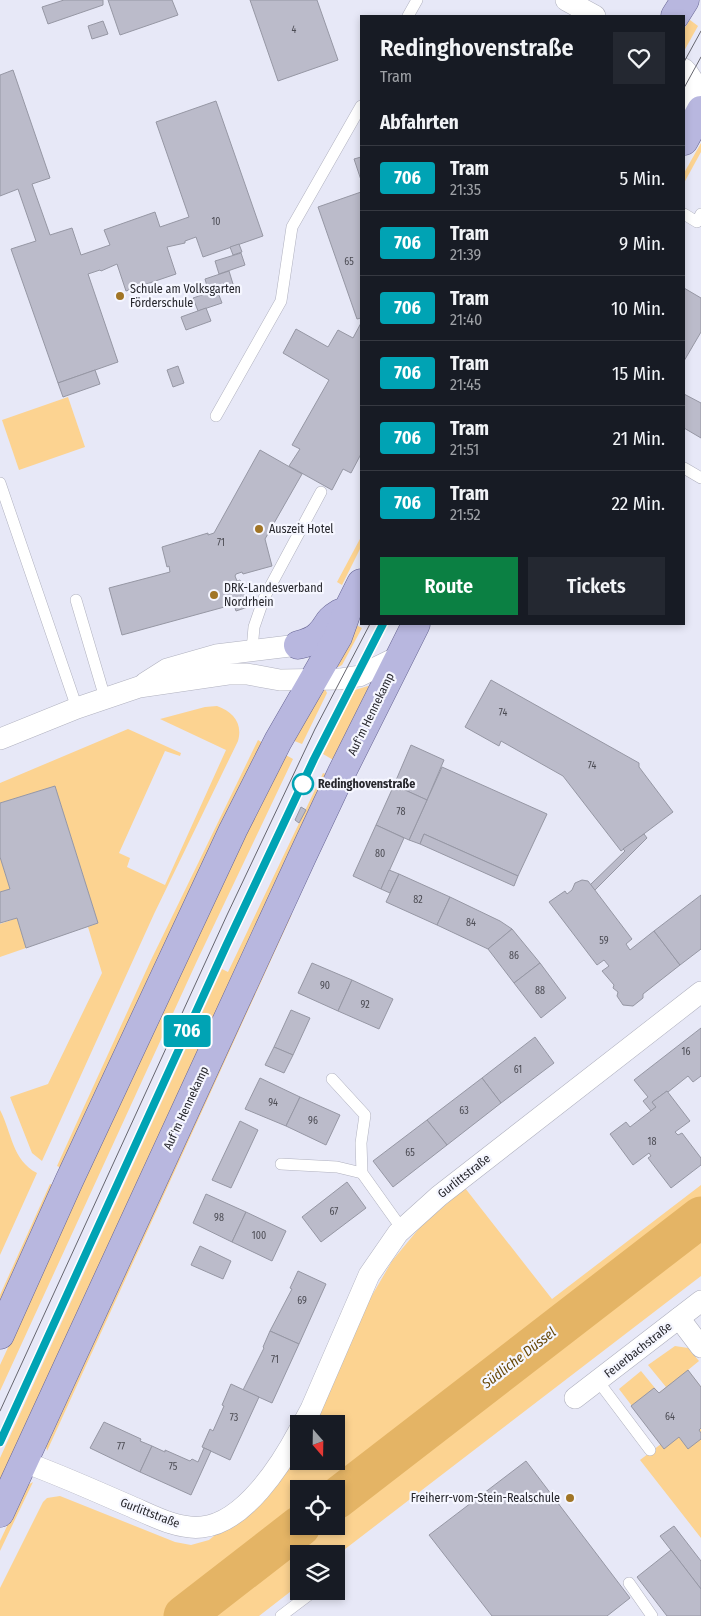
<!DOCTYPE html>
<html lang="de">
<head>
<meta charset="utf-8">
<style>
  body { margin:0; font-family:"Fira Sans Condensed",sans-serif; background:#242831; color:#f1f3f6; height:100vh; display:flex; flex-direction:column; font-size:19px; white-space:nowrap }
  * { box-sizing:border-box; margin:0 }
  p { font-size:16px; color:#9ea1a6 }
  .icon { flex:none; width:28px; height:28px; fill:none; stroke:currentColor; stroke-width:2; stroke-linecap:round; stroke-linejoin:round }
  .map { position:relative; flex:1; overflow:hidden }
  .side { position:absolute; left:360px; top:15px; width:325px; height:610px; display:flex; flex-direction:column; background:#171b24; border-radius:0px; box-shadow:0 2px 8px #0003 }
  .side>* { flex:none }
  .badge { padding:0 10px; border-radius:4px; font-size:18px; line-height:32px }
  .needle { width:32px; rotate:160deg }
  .tools { position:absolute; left:290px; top:1415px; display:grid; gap:10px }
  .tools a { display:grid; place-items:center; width:55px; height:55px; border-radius:0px; background:#171b24; box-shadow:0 2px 8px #0003; font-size:25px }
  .map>.badge { position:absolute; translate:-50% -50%; box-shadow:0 0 0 2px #fff }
  h2 { padding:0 20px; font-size:19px; line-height:45px }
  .round { display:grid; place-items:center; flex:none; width:52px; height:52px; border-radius:0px; background:#242831 }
  .overview { display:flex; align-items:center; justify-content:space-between; height:85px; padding:0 20px }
  h1 { font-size:24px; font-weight:600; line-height:38px }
  .primary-button { display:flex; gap:10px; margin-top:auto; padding:10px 20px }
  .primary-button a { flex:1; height:58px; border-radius:0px; background:#0b8043; color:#fff; font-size:20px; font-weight:600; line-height:58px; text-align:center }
  .primary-button a+a { background:#242831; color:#f1f3f6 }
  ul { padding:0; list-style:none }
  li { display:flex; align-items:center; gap:15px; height:65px; padding:0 20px; border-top:1px solid #363941 }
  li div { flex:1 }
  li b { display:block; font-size:19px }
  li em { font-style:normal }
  li .badge { min-width:55px; font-weight:700; text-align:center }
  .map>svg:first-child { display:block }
  .green { fill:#fcd391; fill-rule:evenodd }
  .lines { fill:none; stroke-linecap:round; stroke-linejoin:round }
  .river { stroke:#e4b465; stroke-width:41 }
  .building { fill:#bbbbca; stroke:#9697a4 }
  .service-casing { stroke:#b0b1bf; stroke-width:12 }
  .minor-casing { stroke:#b0b1bf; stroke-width:22 }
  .primary-casing { stroke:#676593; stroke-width:29 }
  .service { stroke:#fff; stroke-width:11 }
  .minor { stroke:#fff; stroke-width:21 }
  .primary { stroke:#b8b7df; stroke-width:28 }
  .tram { stroke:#66666f; stroke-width:1 }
  .line-casing { stroke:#fff; stroke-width:11 }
  .line { stroke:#00a3b4; stroke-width:8 }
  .poi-dot { fill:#a17526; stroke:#f5f6ff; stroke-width:2 }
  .stop-dot { fill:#fff; stroke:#00a3b4; stroke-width:2.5 }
  .labels { text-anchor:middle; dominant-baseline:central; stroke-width:4.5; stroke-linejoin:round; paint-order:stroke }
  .number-label { font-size:10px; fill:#4c4c54 }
  .poi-label { font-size:12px; fill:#27272d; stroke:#f5f6ff; text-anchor:start }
  .street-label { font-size:12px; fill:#27272d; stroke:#f5f6ff }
  .stop-label { font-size:12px; font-weight:bold; fill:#27272d; stroke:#f5f6ff; text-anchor:start }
  .water-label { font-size:14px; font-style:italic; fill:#684808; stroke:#f5f6ff }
</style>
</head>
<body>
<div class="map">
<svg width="701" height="1616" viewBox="0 0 701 1616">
  <rect width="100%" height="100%" fill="#e7e8f7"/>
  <!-- green -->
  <g class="green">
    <polygon points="690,20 698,26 684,51 684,29"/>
    <polygon points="701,143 701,152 684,183 684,173"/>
    <polygon points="68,397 85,447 19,470 2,420"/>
    <polygon points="361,537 361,547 342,585 337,582"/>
    <polygon points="356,625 362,628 342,665 338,667 337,665"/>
    <polygon points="368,686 370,687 335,761 323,754 355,690"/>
    <polygon points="325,689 327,693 302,744 292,740"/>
    <path d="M217,706c16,6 26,17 21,35l-84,173 -112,247 -10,-8 -22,-56 38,-13 54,-111 -14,-46 10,-4 -43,-137 -55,17v-20l128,-54 53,24 -1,3 -15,-5 -46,102 11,5 -3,9 38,18 61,-135 -66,-31 45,-12z"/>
    <polygon points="258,740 263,743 64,1169 57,1166 151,960"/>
    <polygon points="284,754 293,759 196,963 0,1391 0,1365 141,1057"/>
    <polygon points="323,773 328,775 0,1487 0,1458 222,969 228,972"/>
    <polygon points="0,857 10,889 0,892"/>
    <polygon points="292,914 47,1451 46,1446 286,919"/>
    <polygon points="17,918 26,948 0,957 0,924"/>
    <path d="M0,1110c12,23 12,50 37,63l-37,82z"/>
    <polygon points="50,1184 55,1186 0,1309 0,1295"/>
    <path d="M701,1185v91l-365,280v-2h-37v31l-40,31h-259v-28l43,-86 4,-4 13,-2 115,46 16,3 18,-5 21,-17 69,-77v15h37v-37h-25l56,-120 25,-43 29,-35 44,-38 87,111zM299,1489h37v37h-37z"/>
    <polygon points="675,1346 688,1348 699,1361 688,1370 701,1387 701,1538 640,1460 661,1444 619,1389 641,1371 659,1393 666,1387 648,1365"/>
    <polygon points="33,1482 0,1551 0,1541 26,1486"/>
  </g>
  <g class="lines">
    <!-- river -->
    <g class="river">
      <polyline points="336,1499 701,1217"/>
      <polyline points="184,1616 300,1526"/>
    </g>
  </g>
  <!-- building -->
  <g class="building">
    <polygon points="64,0 103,0 103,5 48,24 42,7"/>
    <polygon points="108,0 172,0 178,15 120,35"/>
    <polygon points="250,0 317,0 338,60 278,81"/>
    <polygon points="103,21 108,34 92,39 88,26"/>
    <polygon points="13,70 50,178 32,184 50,235 72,228 81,255 110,245 104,230 155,212 160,227 189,217 156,122 216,101 263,236 203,257 196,237 185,241 185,243 167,247 176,274 126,291 117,264 101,271 100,270 88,274 118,362 58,383 11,249 36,241 18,189 0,196 0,75"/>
    <polygon points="361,157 361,180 354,159"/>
    <polygon points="361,192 361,318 357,319 318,207"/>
    <polygon points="239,244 242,252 233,255 230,247"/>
    <polygon points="241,253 245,265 219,274 215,261"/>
    <polygon points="229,271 233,284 209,293 205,279"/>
    <polygon points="684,288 701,298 701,332 684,361"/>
    <polygon points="217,290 222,303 198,311 193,298"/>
    <polygon points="206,308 211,321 186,330 181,317"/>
    <polygon points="361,323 361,454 351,473 343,469 332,490 289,466 300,449 292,445 329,380 283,353 296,329 328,347 338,330 353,338"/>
    <polygon points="178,366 184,383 173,387 167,370"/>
    <polygon points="95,370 100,384 63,397 58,383"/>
    <polygon points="684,394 701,403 701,438 684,428"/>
    <polygon points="260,450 302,474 265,539 272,566 243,574 242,572 236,574 235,576 237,581 240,580 248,607 236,611 233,602 227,604 228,606 122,635 109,588 170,572 169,566 167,567 162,547 208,533 208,535 214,533"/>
    <polygon points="491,680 639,763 639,767 673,812 621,851 563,776 501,741 499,746 465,727"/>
    <polygon points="411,745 444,760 427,800 394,785"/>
    <polygon points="442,767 547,814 518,876 424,834 420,844 409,840"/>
    <polygon points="394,785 427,800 409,840 376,825"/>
    <polygon points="55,786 98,923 26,948 17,918 0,923 0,892 10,889 0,857 0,803"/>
    <polygon points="301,807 306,810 299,823 295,820"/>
    <polygon points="376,825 404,838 381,889 353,876"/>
    <polygon points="424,834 518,876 514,886 420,844"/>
    <polygon points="644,834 647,838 595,890 590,885 625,851 623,849"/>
    <polygon points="389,870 399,874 390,893 381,889"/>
    <polygon points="399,874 450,897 437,925 386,902"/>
    <polygon points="582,880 588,881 632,939 626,944 630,950 654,931 680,965 643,994 643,998 633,1006 623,1005 617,996 618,992 613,988 614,985 602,971 609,966 604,960 597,965 549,902 565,891 567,894 572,890 575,883"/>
    <polygon points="701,895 701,949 680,965 654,931"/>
    <polygon points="450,897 500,921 512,929 488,949 437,925"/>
    <polygon points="512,929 540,963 514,983 488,949"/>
    <polygon points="312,963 352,980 338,1011 298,993"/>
    <polygon points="540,963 566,998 541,1018 514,983"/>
    <polygon points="352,980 393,999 379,1029 338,1011"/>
    <polygon points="291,1010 310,1018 293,1055 274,1047"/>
    <polygon points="701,1028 701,1076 693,1082 688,1076 668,1092 667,1091 652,1102 656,1107 651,1111 643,1101 648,1097 634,1080"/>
    <polygon points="535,1037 554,1063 501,1103 482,1078"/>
    <polygon points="274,1047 293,1055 284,1073 265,1065"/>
    <polygon points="260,1078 300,1097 286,1126 245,1109"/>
    <polygon points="482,1078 501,1103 447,1145 427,1120"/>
    <polygon points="667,1091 690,1121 675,1132 678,1135 682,1133 701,1158 701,1165 671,1188 648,1158 651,1156 649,1153 633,1165 610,1134 626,1122 630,1127 656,1107 652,1102"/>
    <polygon points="300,1097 340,1115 326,1145 286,1126"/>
    <polygon points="427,1120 447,1145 393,1187 373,1161"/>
    <polygon points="240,1121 258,1130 231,1188 212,1180"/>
    <polygon points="347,1182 366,1208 321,1242 302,1217"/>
    <polygon points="206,1194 246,1212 232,1242 193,1223"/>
    <polygon points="246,1212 286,1231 272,1261 232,1242"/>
    <polygon points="200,1246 231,1261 223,1279 191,1265"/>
    <polygon points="298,1271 326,1284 299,1344 270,1331 292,1289 290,1288"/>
    <polygon points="270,1331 299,1344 272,1403 243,1390 264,1348 263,1347"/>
    <polygon points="688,1370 701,1387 701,1428 699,1430 701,1433 701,1439 688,1449 679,1437 664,1449 631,1406 654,1388 659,1393"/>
    <polygon points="231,1384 259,1397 230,1460 202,1447 210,1429 213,1431 224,1406 222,1405"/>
    <polygon points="104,1422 141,1439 140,1441 152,1446 140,1472 90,1448"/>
    <polygon points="152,1446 165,1452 165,1450 190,1461 192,1459 198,1462 204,1448 211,1451 191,1495 140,1472"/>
    <polygon points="526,1461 630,1598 607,1616 492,1616 429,1535"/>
    <polygon points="674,1526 701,1561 701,1589 660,1536"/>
    <polygon points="671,1550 701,1589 701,1616 667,1616 637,1577"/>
  </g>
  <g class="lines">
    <defs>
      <g id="service">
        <polyline points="408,16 417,0"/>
        <polyline points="684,214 697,222 701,214"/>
        <polyline points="216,416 281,301 292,227 361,106"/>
        <polyline points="684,468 701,478"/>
        <polyline points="0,483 77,708"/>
        <polyline points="76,600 105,698"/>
        <polyline points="252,650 254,627 264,598 321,492"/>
        <polyline points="332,1079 365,1115 361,1143 362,1173 402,1229"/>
        <polyline points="281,1164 337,1167 362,1173"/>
        <polyline points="598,1381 650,1450"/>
        <polyline points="629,1583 652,1616"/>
        <polyline points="281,1616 310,1594"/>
      </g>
      <g id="minor">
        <polyline points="566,0 595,16"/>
        <path d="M684,69c17,16 11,32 0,51"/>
        <polyline points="145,683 167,669 216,655 298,645"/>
        <polyline points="0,739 77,708 139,687 228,674 247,674 280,680 340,679 359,676 400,656"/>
        <polyline points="679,1318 701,1347"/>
        <polyline points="575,1398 701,1301"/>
        <polyline points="303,1424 311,1409 369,1275 398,1233 439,1196 701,992"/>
        <path d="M24,1462c36,13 71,29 106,44 21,9 48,24 72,21 42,-4 79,-62 97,-96"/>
      </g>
      <g id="primary">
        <polyline points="675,16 685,0"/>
        <polyline points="684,141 701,110"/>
        <path d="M298,645c8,-2 16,-4 22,-11 10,-10 5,-12 20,-21"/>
        <polyline points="0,1335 69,1181 233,830 278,741 338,637 348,609 361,583"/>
        <polyline points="0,1513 303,855 342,772 416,624"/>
      </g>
    </defs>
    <!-- service casing -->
    <use href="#service" class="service-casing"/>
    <!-- minor casing -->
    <use href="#minor" class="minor-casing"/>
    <!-- primary casing -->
    <use href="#primary" class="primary-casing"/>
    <!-- service -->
    <use href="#service" class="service"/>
    <!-- minor -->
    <use href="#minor" class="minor"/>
    <!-- primary -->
    <use href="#primary" class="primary"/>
    <!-- tram -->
    <g class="tram">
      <polyline points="684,62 701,31"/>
      <polyline points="684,88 701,57"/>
      <polyline points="0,1411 227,915 315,729 370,624"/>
      <polyline points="0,1442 218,964 314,759 383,624"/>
    </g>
  </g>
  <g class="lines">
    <defs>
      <polyline id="line" points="0,1442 226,946 314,759 383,624"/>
    </defs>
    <!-- line casing -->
    <use href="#line" class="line-casing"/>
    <!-- line -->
    <use href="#line" class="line"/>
  </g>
  <!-- markers -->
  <g class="poi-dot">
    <circle cx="120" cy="296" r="5"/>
    <circle cx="259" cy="529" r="5"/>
    <circle cx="214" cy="595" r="5"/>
    <circle cx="570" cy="1498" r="5"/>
  </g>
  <circle class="stop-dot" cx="303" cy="784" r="10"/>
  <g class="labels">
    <!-- number labels -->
    <g class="number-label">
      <text x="294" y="30">4</text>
      <text x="216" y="222">10</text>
      <text x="349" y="262">65</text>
      <text x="221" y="543">71</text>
      <text x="503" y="713">74</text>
      <text x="592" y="766">74</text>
      <text x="401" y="812">78</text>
      <text x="380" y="854">80</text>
      <text x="418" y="900">82</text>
      <text x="471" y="923">84</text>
      <text x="604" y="941">59</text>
      <text x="514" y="956">86</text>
      <text x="325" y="986">90</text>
      <text x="540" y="991">88</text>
      <text x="365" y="1005">92</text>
      <text x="686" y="1052">16</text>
      <text x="518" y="1070">61</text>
      <text x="273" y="1103">94</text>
      <text x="464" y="1111">63</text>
      <text x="313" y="1121">96</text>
      <text x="652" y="1142">18</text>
      <text x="410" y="1153">65</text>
      <text x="334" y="1212">67</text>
      <text x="219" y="1218">98</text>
      <text x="259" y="1236">100</text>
      <text x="302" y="1301">69</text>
      <text x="275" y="1360">71</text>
      <text x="670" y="1417">64</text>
      <text x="234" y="1418">73</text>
      <text x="121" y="1447">77</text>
      <text x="173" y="1467">75</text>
    </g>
    <!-- poi labels -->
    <g class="poi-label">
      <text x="130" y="289">Schule am Volksgarten<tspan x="130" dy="14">Förderschule</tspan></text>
      <text x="269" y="529">Auszeit Hotel</text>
      <text x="224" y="588">DRK-Landesverband<tspan x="224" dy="14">Nordrhein</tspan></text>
      <text x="560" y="1498" text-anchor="end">Freiherr-vom-Stein-Realschule</text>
    </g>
    <!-- street labels -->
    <g class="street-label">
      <text transform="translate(371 714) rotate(-64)">Auf'm Hennekamp</text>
      <text transform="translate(186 1108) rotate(-65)">Auf'm Hennekamp</text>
      <text transform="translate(464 1176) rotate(-38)">Gurlittstraße</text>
      <text transform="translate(638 1350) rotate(-38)">Feuerbachstraße</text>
      <text transform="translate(150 1513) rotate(21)">Gurlittstraße</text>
    </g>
    <!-- stop labels -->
    <g class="stop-label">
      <text x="318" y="784">Redinghovenstraße</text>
    </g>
    <!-- water labels -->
    <g class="water-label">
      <text transform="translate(519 1358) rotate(-38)">Südliche Düssel</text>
    </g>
  </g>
</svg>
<div class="tools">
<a><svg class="needle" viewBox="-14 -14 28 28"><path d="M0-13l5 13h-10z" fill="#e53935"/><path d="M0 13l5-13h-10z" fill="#9ea1a6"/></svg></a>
<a><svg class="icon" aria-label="locate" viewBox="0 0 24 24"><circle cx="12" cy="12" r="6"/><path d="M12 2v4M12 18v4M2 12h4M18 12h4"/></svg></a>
<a><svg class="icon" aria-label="layers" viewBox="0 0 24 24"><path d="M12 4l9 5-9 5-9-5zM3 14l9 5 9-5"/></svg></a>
</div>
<b class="badge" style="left:187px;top:1031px;background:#00a3b4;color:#fff">706</b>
<section class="side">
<div class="overview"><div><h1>Redinghovenstraße</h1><p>Tram</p></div><a class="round"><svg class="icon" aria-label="heart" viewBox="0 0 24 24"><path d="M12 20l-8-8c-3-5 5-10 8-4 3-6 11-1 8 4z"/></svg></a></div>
<h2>Abfahrten</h2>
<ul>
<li><span class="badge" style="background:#00a3b4;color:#fff">706</span><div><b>Tram</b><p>21:35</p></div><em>5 Min.</em></li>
<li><span class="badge" style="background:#00a3b4;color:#fff">706</span><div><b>Tram</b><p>21:39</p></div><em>9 Min.</em></li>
<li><span class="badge" style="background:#00a3b4;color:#fff">706</span><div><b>Tram</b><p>21:40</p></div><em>10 Min.</em></li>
<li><span class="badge" style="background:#00a3b4;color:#fff">706</span><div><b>Tram</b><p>21:45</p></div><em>15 Min.</em></li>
<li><span class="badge" style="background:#00a3b4;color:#fff">706</span><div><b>Tram</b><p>21:51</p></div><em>21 Min.</em></li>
<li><span class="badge" style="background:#00a3b4;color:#fff">706</span><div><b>Tram</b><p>21:52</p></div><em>22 Min.</em></li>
</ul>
<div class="primary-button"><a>Route</a><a>Tickets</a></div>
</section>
</div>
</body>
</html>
